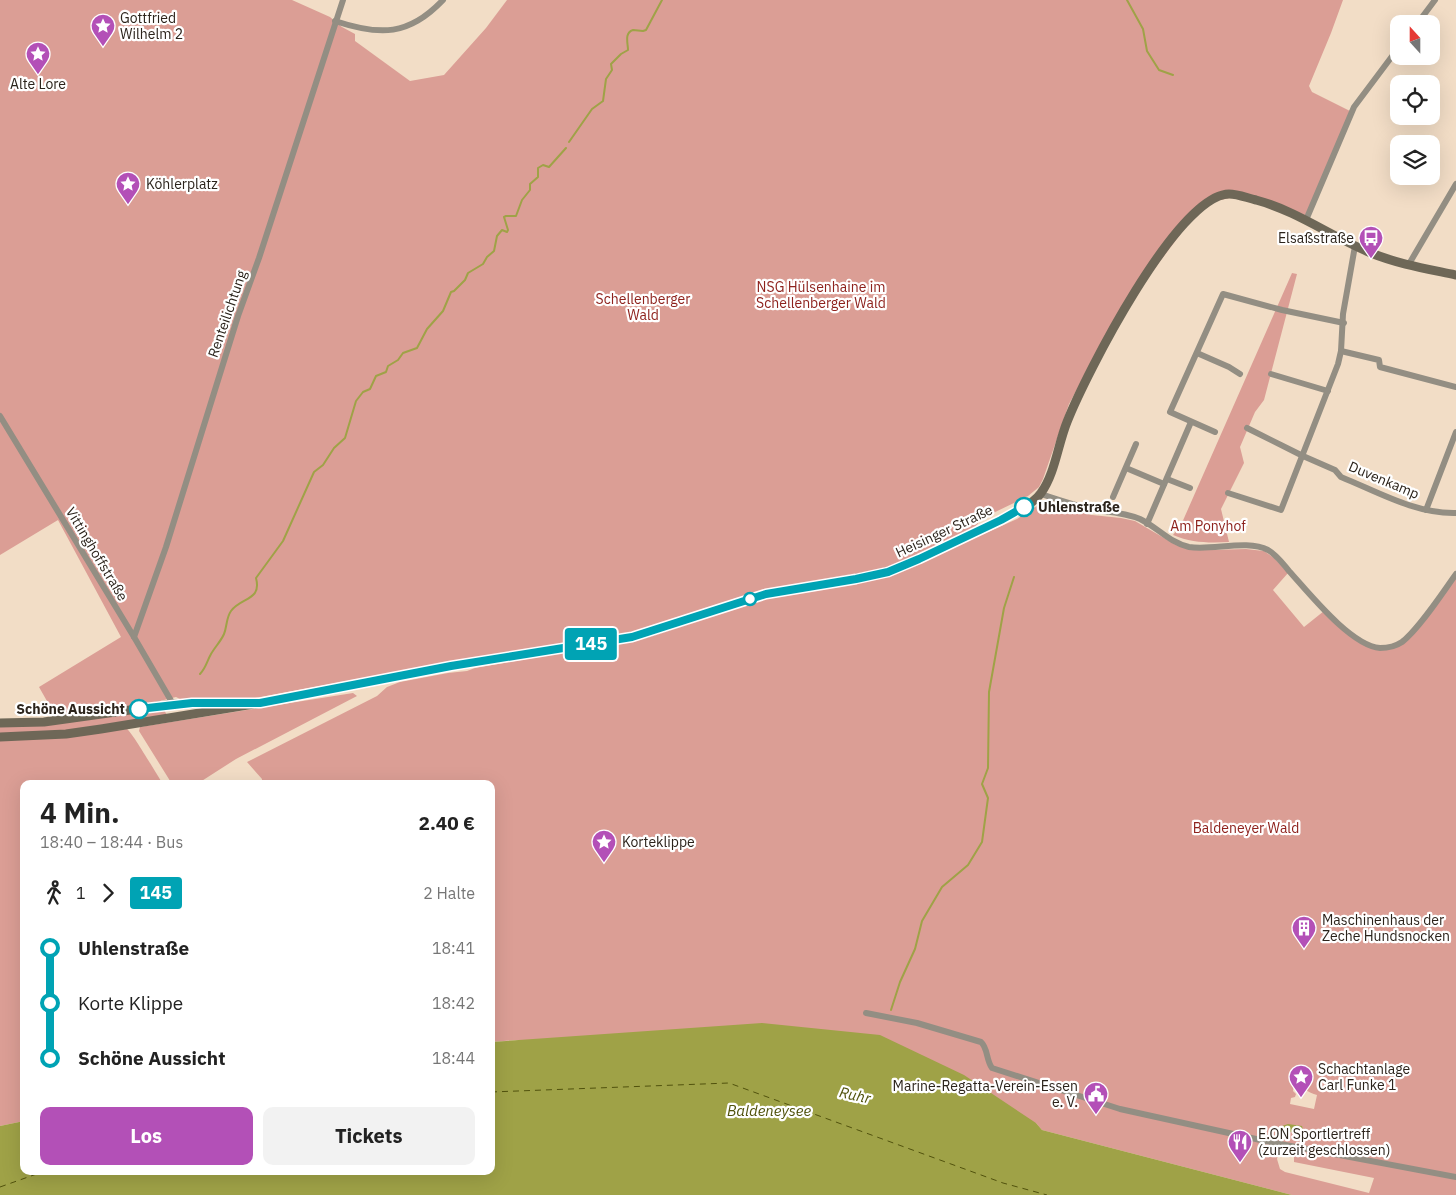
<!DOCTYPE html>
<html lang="de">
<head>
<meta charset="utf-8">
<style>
  body { margin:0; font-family:"IBM Plex Sans",sans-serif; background:#f2f2f2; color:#222; height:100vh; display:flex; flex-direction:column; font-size:19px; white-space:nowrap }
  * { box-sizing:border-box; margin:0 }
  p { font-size:16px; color:#767676 }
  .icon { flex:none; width:28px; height:28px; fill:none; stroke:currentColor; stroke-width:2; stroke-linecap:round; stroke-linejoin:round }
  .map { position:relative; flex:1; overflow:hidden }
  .sheet { position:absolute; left:20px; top:780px; width:475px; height:395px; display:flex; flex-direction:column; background:#fff; border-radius:10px; box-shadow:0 5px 20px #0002 }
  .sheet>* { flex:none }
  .badge { padding:0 10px; border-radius:4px; font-size:18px; line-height:32px }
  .needle { width:32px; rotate:339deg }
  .buttons { position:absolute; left:1390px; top:15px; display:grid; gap:10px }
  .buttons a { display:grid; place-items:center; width:50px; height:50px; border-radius:10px; background:#fff; box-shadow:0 5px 20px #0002; font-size:25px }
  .map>.badge { position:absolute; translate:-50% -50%; box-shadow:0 0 0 2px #fff }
  .legs { display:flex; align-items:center; gap:8px; height:55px; padding:0 20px; font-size:16px }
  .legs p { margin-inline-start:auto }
  .head { display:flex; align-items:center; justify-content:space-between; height:85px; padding:0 20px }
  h1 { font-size:28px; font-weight:800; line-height:38px }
  .primary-button { display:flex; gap:10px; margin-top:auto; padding:10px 20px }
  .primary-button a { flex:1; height:58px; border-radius:10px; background:#b350b7; color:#fff; font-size:20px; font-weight:800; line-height:58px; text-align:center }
  .primary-button a+a { background:#f2f2f2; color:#222 }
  ul { padding:0 20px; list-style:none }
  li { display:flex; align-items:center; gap:18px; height:55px; font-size:19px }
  li i { display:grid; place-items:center; width:8px; height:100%; margin:0 6px; background:currentColor }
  li i::after { content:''; width:12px; height:12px; margin:-6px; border:4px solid; border-radius:50%; background:#fff }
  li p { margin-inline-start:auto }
  li:first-child i { background:linear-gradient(#0000 50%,currentColor 0) }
  li:last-child i { background:linear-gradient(currentColor 50%,#0000 0) }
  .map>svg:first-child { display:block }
  .green { fill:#db9e95; fill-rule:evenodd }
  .water { fill:#9fa247 }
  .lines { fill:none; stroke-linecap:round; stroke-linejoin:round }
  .stream { stroke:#9fa247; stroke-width:2 }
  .ferry { stroke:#51520d; stroke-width:1; stroke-dasharray:6 5; stroke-linecap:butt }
  .minor { stroke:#938e83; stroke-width:6 }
  .secondary { stroke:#6e6757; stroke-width:9 }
  .line-1-casing { stroke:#fff; stroke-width:11 }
  .line-1 { stroke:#00a3b4; stroke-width:8 }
  .stop-1-dot { fill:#fff; stroke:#00a3b4; stroke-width:2.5 }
  .labels { text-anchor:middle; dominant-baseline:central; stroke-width:4.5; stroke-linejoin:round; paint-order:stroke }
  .poi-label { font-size:14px; fill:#2b231b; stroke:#fff; text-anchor:start }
  .park-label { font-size:14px; fill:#8e221d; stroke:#fff }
  .street-label { font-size:14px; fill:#2b231b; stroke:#fff }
  .stop-label { font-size:14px; font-weight:bold; fill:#2b231b; stroke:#fff; text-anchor:start }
  .water-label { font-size:15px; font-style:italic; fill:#51520d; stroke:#fff }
</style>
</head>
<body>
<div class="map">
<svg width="1456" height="1195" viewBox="0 0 1456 1195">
  <rect width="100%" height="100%" fill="#f2ddc6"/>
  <!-- green -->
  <g class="green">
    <polygon points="0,0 292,0 330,17 342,27 355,34 355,41 410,81 444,75 486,28 507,0 1343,0 1331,33 1309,86 1312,92 1350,111 1306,219 1243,195 1203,204 1110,328 1069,404 1043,479 1039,487 1028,496 983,518 972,530 888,569 767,590 626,635 423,667 255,698 192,701 182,700 176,697 156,702 131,705 131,706 56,717 39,687 121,637 58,520 0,555"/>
    <path d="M1292,273l5,1 -33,126 -9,12 -15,35 4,16 -23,46 8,33c-20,1 -37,1 -56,-7l8,-10z"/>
    <path d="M1040,504l10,1 42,10 29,3 14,3 41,24 34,5 36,-1 18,2 10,7 14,15 -15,17 31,37 20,-16 44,36 30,-2 58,-68v618h-164l-250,-65 -6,-7 -520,-83 -25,2v-258h-229v-5l-15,-17 130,-66 10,-9 13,-5 48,-9 19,-2 8,-3 167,-29 128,-42 104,-17 15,-4 128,-57zM1294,1085c8,1 14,8 23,10l-3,14 -24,-5 1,-6 4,-1 1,-3 -3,-3zM1279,1149l15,2v11l80,16 -5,15 -84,-21 -5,-3 -3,-10z"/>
    <polygon points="353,693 357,696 236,759 197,784 172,784 139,731 140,727"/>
    <polygon points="154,710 164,710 167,715 68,730 0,734 0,726"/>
    <path d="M127,729c5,3 30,46 36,55h-139v337l-24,5v-386z"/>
  </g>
  <!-- water -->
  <g class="water">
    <polygon points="762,1023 880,1035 964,1075 1036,1123 1042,1130 1292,1195 0,1195 0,1126 24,1121 24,1171 491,1171 491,1042"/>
    <polygon points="1288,1124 1302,1126 1303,1130 1297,1133 1281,1130 1282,1126"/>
  </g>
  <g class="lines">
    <!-- stream -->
    <g class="stream">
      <polyline points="1127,0 1143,29 1147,51 1159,70 1173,75"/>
      <path d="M569,142l23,-33 11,-8 3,-22 6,-9 -1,-6 10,-10 7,-4c0,-7 -4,-17 5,-20l10,1 3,-1 16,-30"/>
      <path d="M200,674c6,-6 7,-13 11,-20 4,-7 10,-13 13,-20 3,-7 2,-16 7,-23 10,-14 31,-10 25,-33l27,-37 31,-69 9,-7 11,-17 11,-10 11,-37 7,-9 7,-3 6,-13 10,-4 2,-6 10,-6 5,-7 14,-5 10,-19 16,-18 8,-19 3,-1 11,-11 3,-7 15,-9 4,-7 7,-6 3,-15 5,-6 5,2 1,-2 -4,-13 2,-1h10l6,-16 8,-10v-6l8,-7v-9l5,-3 6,2 17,-19"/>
      <polyline points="891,1010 900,982 915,949 922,921 942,887 968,865 982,842 988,798 982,784 988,768 989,692 1004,608 1014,577"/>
    </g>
    <!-- ferry -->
    <g class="ferry">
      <polyline points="491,1092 729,1083 1003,1183 1047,1195"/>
      <polyline points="0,1187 45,1171"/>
    </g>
    <!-- minor -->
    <g class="minor">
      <path d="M335,21c45,15 74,15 108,-21"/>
      <polyline points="1417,24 1435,0"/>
      <polyline points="1306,220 1354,107 1399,47"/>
      <polyline points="1409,264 1456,184"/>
      <polyline points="1341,351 1379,360 1380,367 1456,387"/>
      <polyline points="1197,353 1229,367 1240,374"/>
      <polyline points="1271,374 1328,391"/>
      <polyline points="0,416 134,637 173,704"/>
      <path d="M1247,428l56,28 32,14 6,7c37,15 74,37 115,36"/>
      <polyline points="1215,432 1170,412 1223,294 1282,310 1344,323"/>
      <polyline points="1126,468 1164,484"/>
      <polyline points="1167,479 1190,488"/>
      <polyline points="1228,493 1281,510 1338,364 1341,351 1343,314 1355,246"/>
      <path d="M1041,494c18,6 36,12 54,16 15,2 31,3 45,9 17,8 30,24 49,28 23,4 58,-8 79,3 9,5 15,14 21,21 20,22 62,75 91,77 7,0 16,-2 22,-6 17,-13 41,-50 54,-68"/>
      <polyline points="1113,497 1136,444"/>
      <polyline points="1426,510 1456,432"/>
      <polyline points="1147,524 1191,422"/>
      <polyline points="134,637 166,547 238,316 259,258 343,0"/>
      <path d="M866,1013l51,10 64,19c7,6 5,18 11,26l128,41 145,32 191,36"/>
    </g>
    <!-- secondary -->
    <g class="secondary">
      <polyline points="0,723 44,722 173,704 236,703"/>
      <path d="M0,737l66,-3 35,-5 160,-26 190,-37 165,-26 31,-7 119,-39 109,-19c35,-9 69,-28 102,-44 17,-8 54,-23 64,-38 14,-19 17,-49 26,-71 18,-46 110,-227 162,-228 9,0 18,4 27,6 41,11 76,37 115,53 27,11 57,16 85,22"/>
    </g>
  </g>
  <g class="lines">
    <defs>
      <polyline id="line-1" points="139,709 192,703 260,703 451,666 632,637 766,594 856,579 888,572 919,559 1001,520 1024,507"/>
    </defs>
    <!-- line-1 casing -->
    <use href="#line-1" class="line-1-casing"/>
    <!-- line-1 -->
    <use href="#line-1" class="line-1"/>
  </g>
  <!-- icons -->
  <defs>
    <symbol id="sight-pin" viewBox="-11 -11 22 30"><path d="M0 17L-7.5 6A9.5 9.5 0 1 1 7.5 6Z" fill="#b350b7" stroke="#fff"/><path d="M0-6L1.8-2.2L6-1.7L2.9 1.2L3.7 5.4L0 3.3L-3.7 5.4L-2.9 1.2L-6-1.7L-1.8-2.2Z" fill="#fff"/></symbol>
    <symbol id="bus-pin" viewBox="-11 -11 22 30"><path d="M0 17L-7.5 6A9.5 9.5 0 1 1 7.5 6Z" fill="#b350b7" stroke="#fff"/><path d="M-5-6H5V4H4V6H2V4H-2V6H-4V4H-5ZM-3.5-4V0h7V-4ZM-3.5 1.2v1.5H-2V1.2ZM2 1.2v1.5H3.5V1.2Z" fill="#fff"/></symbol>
    <symbol id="building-pin" viewBox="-11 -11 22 30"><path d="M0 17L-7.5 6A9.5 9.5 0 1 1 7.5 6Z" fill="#b350b7" stroke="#fff"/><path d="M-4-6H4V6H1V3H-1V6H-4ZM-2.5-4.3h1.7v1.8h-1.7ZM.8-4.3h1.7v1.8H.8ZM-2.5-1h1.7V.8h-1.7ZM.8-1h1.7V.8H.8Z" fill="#fff"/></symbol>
    <symbol id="civic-pin" viewBox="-11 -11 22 30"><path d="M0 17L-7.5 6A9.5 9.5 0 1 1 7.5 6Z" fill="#b350b7" stroke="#fff"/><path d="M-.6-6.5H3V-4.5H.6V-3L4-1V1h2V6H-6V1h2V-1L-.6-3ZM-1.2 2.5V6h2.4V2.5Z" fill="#fff"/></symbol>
    <symbol id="restaurant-pin" viewBox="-11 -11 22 30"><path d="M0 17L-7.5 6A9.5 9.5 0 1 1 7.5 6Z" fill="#b350b7" stroke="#fff"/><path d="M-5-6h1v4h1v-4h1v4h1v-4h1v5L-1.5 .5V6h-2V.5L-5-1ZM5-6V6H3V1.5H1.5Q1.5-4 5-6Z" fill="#fff"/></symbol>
  </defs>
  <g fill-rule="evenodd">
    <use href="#sight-pin" x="89" y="12" width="28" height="38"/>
    <use href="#sight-pin" x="24" y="40" width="28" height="38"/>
    <use href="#sight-pin" x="114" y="170" width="28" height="38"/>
    <use href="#bus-pin" x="1357" y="224" width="28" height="38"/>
    <use href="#sight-pin" x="590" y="828" width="28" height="38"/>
    <use href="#building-pin" x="1290" y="914" width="28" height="38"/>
    <use href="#sight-pin" x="1287" y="1063" width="28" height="38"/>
    <use href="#civic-pin" x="1082" y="1080" width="28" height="38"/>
    <use href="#restaurant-pin" x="1226" y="1128" width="28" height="38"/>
  </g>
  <!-- markers -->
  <g class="stop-1-dot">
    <circle cx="1024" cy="507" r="9"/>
    <circle cx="750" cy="599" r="6"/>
    <circle cx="139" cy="709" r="9"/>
  </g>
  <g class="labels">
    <!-- poi labels -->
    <g class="poi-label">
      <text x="120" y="18">Gottfried<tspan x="120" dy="16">Wilhelm 2</tspan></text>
      <text x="38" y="84" text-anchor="middle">Alte Lore</text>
      <text x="146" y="184">Köhlerplatz</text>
      <text x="1354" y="238" text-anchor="end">Elsaßstraße</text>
      <text x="622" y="842">Korteklippe</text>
      <text x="1322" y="920">Maschinenhaus der<tspan x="1322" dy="16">Zeche Hundsnocken</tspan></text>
      <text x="1318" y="1069">Schachtanlage<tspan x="1318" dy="16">Carl Funke 1</tspan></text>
      <text x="1078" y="1086" text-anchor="end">Marine-Regatta-Verein-Essen<tspan x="1078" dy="16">e. V.</tspan></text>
      <text x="1258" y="1134">E.ON Sportlertreff<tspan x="1258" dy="16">(zurzeit geschlossen)</tspan></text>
    </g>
    <!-- park labels -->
    <g class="park-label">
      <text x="821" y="287">NSG Hülsenhaine im<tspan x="821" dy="16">Schellenberger Wald</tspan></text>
      <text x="643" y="299">Schellenberger<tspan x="643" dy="16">Wald</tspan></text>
      <text x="1208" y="526">Am Ponyhof</text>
      <text x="1246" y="828">Baldeneyer Wald</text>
    </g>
    <!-- street labels -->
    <g class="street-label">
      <text transform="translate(227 314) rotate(-71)">Renteilichtung</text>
      <text transform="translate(1384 480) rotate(23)">Duvenkamp</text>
      <text transform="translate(944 531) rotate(-25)">Heisinger Straße</text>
      <text transform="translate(97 554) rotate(59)">Vittinghoffstraße</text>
    </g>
    <!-- stop labels -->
    <g class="stop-label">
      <text x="1038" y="507">Uhlenstraße</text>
      <text x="125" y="709" text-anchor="end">Schöne Aussicht</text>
    </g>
    <!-- water labels -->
    <g class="water-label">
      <text transform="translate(855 1095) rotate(12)">Ruhr</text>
      <text x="769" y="1110">Baldeneysee</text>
    </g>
  </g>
</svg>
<div class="buttons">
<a><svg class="needle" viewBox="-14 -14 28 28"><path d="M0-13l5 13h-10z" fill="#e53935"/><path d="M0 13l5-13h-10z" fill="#767676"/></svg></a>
<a><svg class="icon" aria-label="locate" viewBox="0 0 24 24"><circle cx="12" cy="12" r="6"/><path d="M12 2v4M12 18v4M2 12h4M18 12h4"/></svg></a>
<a><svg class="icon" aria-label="layers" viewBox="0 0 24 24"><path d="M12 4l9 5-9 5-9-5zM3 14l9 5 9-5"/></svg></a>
</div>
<b class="badge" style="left:591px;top:644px;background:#00a3b4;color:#fff">145</b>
<section class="sheet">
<div class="head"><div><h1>4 Min.</h1><p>18:40 – 18:44 · Bus</p></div><b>2.40 €</b></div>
<div class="legs"><svg class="icon" aria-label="walk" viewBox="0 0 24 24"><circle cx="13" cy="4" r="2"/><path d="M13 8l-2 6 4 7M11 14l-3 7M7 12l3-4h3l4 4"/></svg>1<svg class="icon" aria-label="forward" viewBox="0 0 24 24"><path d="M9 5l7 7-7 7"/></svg><b class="badge" style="background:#00a3b4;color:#fff">145</b><p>2 Halte</p></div>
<ul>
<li><i style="color:#00a3b4"></i><b>Uhlenstraße</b><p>18:41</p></li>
<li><i style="color:#00a3b4"></i><span>Korte Klippe</span><p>18:42</p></li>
<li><i style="color:#00a3b4"></i><b>Schöne Aussicht</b><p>18:44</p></li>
</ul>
<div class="primary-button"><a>Los</a><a>Tickets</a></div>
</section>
</div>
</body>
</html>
